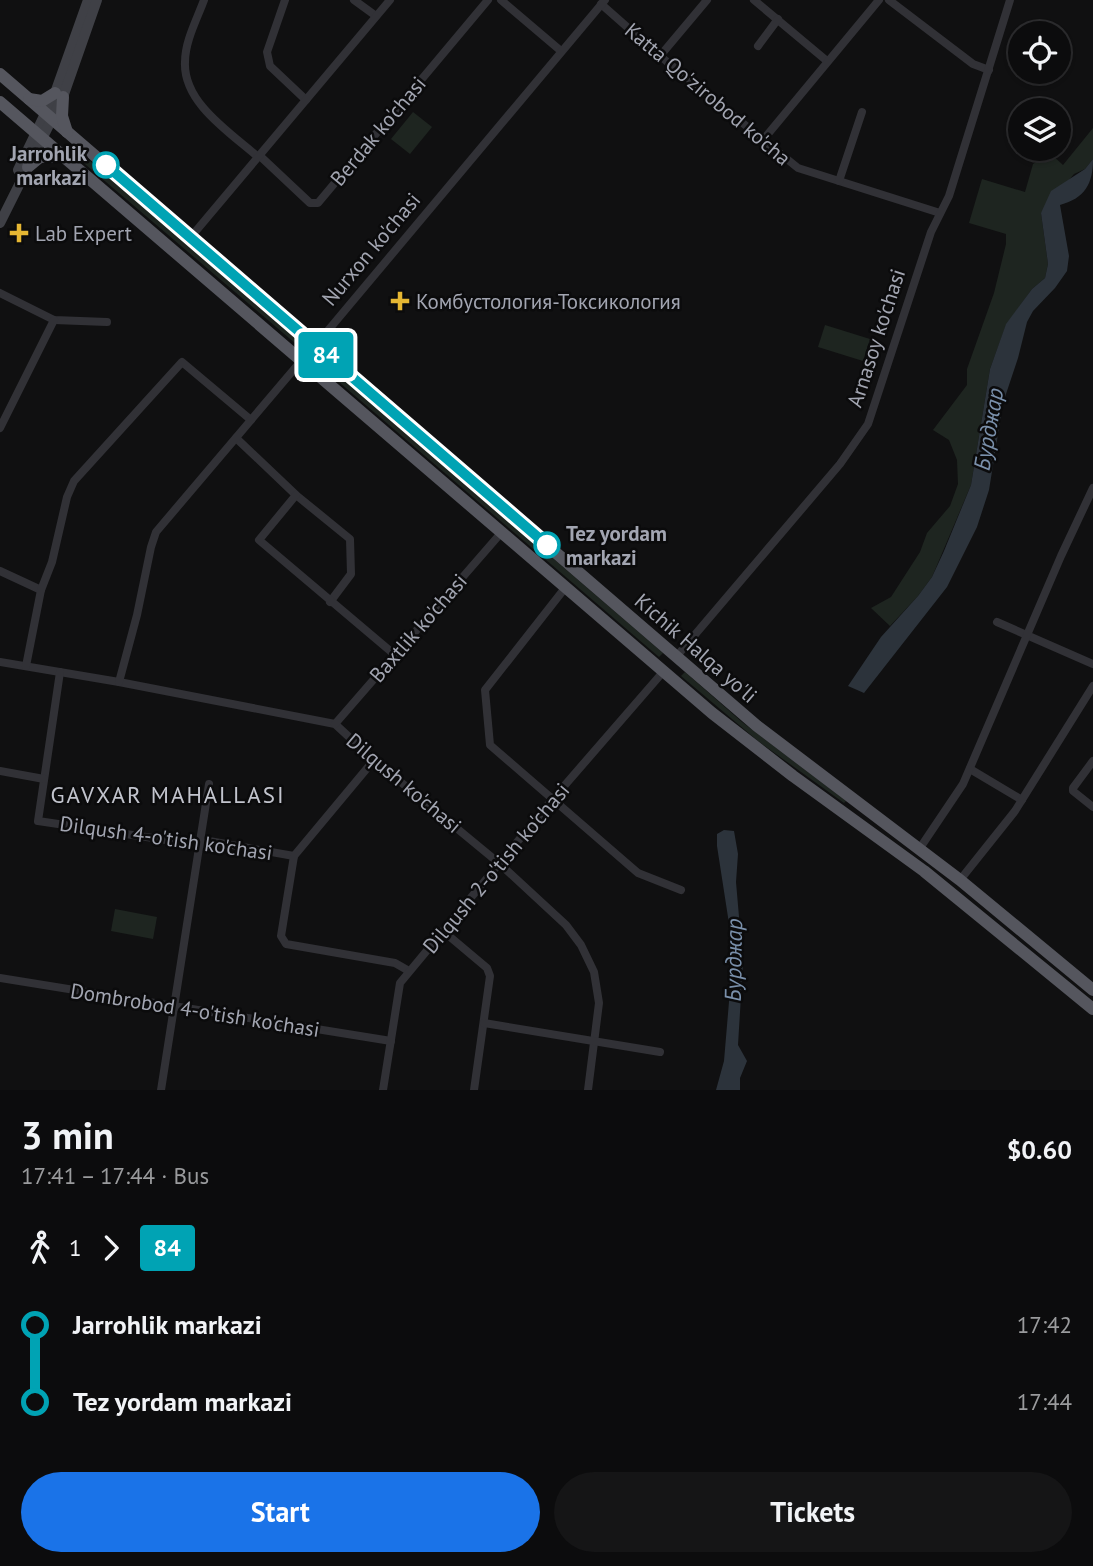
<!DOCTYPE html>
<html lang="en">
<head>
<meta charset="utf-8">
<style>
  body { margin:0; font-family:"PT Sans",sans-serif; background:#151516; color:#f1f3f6; height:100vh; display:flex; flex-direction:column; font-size:26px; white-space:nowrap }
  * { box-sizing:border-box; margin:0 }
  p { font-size:23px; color:#9a9b9d }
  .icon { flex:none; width:38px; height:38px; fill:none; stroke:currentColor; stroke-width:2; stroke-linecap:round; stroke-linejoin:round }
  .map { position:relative; height:1090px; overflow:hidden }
  .side { display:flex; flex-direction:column; background:#0c0c0d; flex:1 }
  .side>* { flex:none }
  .badge { padding:0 14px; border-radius:5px; font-size:24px; line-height:46px }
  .tools { position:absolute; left:1008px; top:21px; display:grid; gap:14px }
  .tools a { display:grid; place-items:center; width:63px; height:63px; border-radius:50%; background:#0c0c0d; box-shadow:0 2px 5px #0004,0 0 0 2px #2c2c2e; font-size:35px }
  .map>.badge { position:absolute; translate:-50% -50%; box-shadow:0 0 0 4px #fff }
  .legs { display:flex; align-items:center; gap:10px; height:77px; padding:0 21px; font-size:23px }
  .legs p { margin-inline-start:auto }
  .headline { display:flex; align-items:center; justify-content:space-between; height:119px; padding:0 21px }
  h1 { font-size:38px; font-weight:700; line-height:52px }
  .primary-button { display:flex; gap:14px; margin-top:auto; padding:14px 21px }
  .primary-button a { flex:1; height:80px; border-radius:42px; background:#1a73e8; color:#fff; font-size:28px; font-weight:700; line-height:80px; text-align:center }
  .primary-button a+a { background:#151516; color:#f1f3f6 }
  ul { padding:0 21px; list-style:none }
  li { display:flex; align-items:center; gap:24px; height:77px; font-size:26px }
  li i { display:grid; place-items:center; width:10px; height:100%; margin:0 9px; background:currentColor }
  li i::after { content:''; width:18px; height:18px; margin:-9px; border:5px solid; border-radius:50%; background:#0c0c0d }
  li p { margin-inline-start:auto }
  li:first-child i { background:linear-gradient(#0000 50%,currentColor 0) }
  li:last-child i { background:linear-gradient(currentColor 50%,#0000 0) }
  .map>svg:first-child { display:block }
  .green { fill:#1e2520 }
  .water { fill:#2c333b }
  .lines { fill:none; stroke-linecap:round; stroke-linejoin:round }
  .minor { stroke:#313136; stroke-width:8 }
  .secondary { stroke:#3f4046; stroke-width:10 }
  .trunk { stroke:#55565e; stroke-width:12 }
  .line-1-casing { stroke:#fff; stroke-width:16 }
  .line-1 { stroke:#00a3b4; stroke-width:10 }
  .stop-1-dot { fill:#fff; stroke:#00a3b4; stroke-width:3.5 }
  .poi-dot { fill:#e6b733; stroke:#0b0b0c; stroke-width:2.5 }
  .labels { text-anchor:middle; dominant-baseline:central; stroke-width:5; stroke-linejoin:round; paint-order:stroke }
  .street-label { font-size:21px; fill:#a2a5b1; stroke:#0b0b0c }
  .stop-label { font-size:21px; font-weight:bold; fill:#a2a5b1; stroke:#0b0b0c; text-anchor:end }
  .poi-label { font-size:21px; fill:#a2a5b1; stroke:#0b0b0c; text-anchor:start }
  .water-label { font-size:23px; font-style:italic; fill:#7a90ab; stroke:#0b0b0c }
  .neighbourhood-label { font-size:23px; letter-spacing:2px; fill:#c2c4cd; stroke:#0b0b0c }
</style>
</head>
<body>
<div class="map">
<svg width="1093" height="1090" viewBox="0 0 1093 1090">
  <rect width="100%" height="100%" fill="#101011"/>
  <!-- green -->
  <g class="green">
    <polygon points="413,112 432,127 410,154 391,139"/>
    <polygon points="1093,128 1093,159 1085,169 1074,174 1041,213 1048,264 1045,278 1032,289 1006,325 990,369 971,485 932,577 918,596 890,626 871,608 891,597 920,552 927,533 950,506 958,484 957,460 949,440 933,430 967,385 967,369 994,293 1006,244 1006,234 969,223 982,179 1025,192 1033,164 1050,153 1063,165"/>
    <polygon points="76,149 299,340 296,344 72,153"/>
    <polygon points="825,325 870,339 863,361 818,347"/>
    <polygon points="322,360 663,653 659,657 318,364"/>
    <polygon points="685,672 742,722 846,801 844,803 758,741 681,676"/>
    <polygon points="115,909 157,917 153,939 111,931"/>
  </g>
  <!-- water -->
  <g class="water">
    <path d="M1093,159c0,25 -8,39 -33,46l9,51 -2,15 -12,17 -22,23 -6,11 -9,36 -15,45 -14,87 -12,37 -30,60 -83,106 -16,-7 33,-49 37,-41 14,-19 12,-26 27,-66 19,-116 16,-45 26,-35 13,-11 3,-14 -7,-51 10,-22 34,-22z"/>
    <polygon points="724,830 734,831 738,854 736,882 743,963 738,1045 747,1061 740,1078 740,1090 716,1090 724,1061 730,990 730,930 717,846 717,834"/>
  </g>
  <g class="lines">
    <!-- minor -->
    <g class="minor">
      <path d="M204,0c-7,19 -19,41 -19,62 -2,41 46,71 73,95"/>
      <polyline points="285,0 267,52 270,66 306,100"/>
      <polyline points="354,0 376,16"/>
      <polyline points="501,0 561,51"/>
      <polyline points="754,0 827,61"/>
      <polyline points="889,0 973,64 989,70"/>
      <polyline points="601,4 660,56 798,168 940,213"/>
      <polyline points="758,46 778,19"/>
      <polyline points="660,56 707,0"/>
      <polyline points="763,140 879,0"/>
      <polyline points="260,156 310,203 318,203 488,0"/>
      <polyline points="839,181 862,112"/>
      <polyline points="190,238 390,0"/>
      <polyline points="0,293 54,320 107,322"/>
      <polyline points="315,346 605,0"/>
      <polyline points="0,428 54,320"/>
      <polyline points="236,438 296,495 350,539 351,574 330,602"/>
      <polyline points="296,495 259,540 395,655"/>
      <polyline points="0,571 41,590"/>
      <polyline points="565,588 485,690 490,745 638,873 681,890"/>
      <polyline points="997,622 1093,664"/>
      <polyline points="676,657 840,464 868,424 931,232 949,196 1010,0"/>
      <polyline points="0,662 119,682 335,724 374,760 500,864 566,925 581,945 594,972 599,1003 588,1090"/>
      <polyline points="26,666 41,590 52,562 67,497 74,481 182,362 251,420"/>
      <polyline points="60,672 38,821 200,845 209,841 294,856"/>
      <polyline points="119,682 137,615 151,547 156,532 301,361"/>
      <polyline points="335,724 501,533"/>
      <polyline points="374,760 294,856 281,936 286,944 395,963 409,971"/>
      <polyline points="1093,761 1073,788 1073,791 1093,807"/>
      <polyline points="970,769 1022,800"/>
      <polyline points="0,771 44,779"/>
      <polyline points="920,848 963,784 1061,556 1093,488"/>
      <polyline points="960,880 1015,811 1093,686"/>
      <polyline points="443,931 487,968 490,976 474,1090"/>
      <polyline points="0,978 391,1041"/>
      <polyline points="484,1023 660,1052"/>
      <polyline points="161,1090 209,784"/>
      <polyline points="383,1090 400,983 552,800 663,672"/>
    </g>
    <!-- secondary -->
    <g class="secondary">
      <polyline points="18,170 55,93 88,0"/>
      <polyline points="0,223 63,97 97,0"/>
    </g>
    <!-- trunk -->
    <g class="trunk">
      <polyline points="0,74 757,726 960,880 1093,990"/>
      <polyline points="63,97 62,116 67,132"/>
      <polyline points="29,99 42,101 55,93"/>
      <polyline points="0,102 712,713 793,776 924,871 1093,1009"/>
      <polyline points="28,167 40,157 63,156"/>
    </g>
  </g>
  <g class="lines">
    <defs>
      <polyline id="line-1" points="106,165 547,545"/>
    </defs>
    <!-- line-1 casing -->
    <use href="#line-1" class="line-1-casing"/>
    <!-- line-1 -->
    <use href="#line-1" class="line-1"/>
  </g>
  <!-- markers -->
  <g class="stop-1-dot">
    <circle cx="106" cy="165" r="12"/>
    <circle cx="547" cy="545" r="12"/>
  </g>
  <g class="poi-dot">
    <path d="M15.5 222.5h7v7h7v7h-7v7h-7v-7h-7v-7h7z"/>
    <path d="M396.5 290.5h7v7h7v7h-7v7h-7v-7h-7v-7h7z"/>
  </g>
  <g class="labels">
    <!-- street labels -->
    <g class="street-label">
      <text transform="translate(708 94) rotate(40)">Katta Qo'zirobod ko'cha</text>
      <text transform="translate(378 131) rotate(-50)">Berdak ko'chasi</text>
      <text transform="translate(371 249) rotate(-50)">Nurxon ko'chasi</text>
      <text transform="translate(876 338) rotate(-72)">Arnasoy ko'chasi</text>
      <text transform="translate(418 628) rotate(-49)">Baxtlik ko'chasi</text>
      <text transform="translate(696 648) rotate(41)">Kichik Halqa yo'li</text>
      <text transform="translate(404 783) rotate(40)">Dilqush ko'chasi</text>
      <text transform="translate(166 838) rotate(8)">Dilqush 4-o'tish ko'chasi</text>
      <text transform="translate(496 868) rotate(-50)">Dilqush 2-o'tish ko'chasi</text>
      <text transform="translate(195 1010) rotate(9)">Dombrobod 4-o'tish ko'chasi</text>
    </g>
    <!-- stop labels -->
    <g class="stop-label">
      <text x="87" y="153">Jarrohlik<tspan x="87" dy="24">markazi</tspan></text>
      <text x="566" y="533" text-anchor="start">Tez yordam<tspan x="566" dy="24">markazi</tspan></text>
    </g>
    <!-- poi labels -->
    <g class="poi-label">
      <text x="35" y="233">Lab Expert</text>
      <text x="416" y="301">Комбустология-Токсикология</text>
    </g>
    <!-- water labels -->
    <g class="water-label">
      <text transform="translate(988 429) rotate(-80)">Бурджар</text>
      <text transform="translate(733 960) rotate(-89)">Бурджар</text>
    </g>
    <!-- neighbourhood labels -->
    <g class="neighbourhood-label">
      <text x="168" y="794">GAVXAR MAHALLASI</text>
    </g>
  </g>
</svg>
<div class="tools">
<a><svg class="icon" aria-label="locate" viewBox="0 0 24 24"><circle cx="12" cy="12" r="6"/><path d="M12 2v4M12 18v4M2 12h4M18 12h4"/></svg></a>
<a><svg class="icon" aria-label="layers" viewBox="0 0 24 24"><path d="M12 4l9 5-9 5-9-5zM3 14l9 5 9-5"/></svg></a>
</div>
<b class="badge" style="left:326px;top:355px;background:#00a3b4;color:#fff">84</b>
</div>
<section class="side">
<div class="headline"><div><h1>3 min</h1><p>17:41 – 17:44 · Bus</p></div><b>$0.60</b></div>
<div class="legs"><svg class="icon" aria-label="walk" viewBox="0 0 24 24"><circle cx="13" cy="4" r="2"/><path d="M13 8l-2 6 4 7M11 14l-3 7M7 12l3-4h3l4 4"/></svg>1<svg class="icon" aria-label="forward" viewBox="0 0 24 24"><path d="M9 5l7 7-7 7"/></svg><b class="badge" style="background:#00a3b4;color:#fff">84</b></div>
<ul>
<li><i style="color:#00a3b4"></i><b>Jarrohlik markazi</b><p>17:42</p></li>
<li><i style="color:#00a3b4"></i><b>Tez yordam markazi</b><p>17:44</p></li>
</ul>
<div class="primary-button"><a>Start</a><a>Tickets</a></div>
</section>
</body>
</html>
